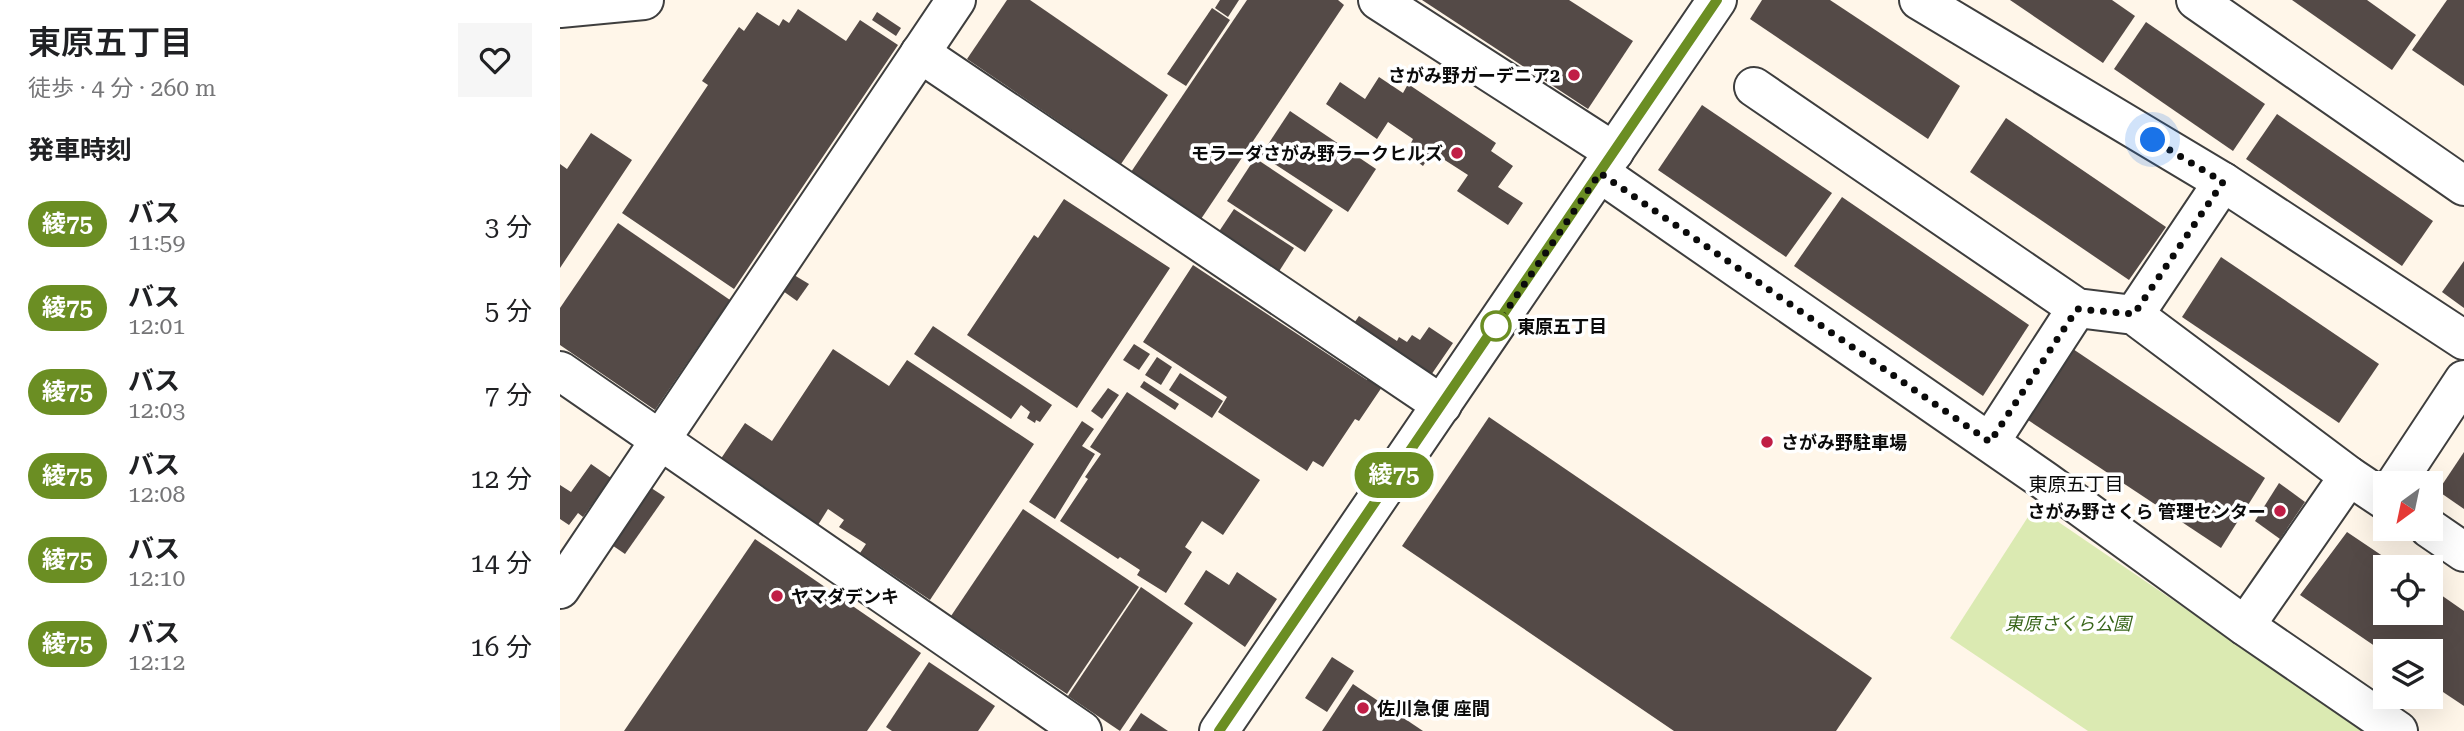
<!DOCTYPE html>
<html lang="ja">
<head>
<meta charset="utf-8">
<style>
  body { margin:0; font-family:"Roboto Serif","Noto Sans JP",serif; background:#f6f6f6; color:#202124; height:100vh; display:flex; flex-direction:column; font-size:26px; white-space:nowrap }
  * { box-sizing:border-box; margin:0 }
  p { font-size:23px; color:#757577 }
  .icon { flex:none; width:38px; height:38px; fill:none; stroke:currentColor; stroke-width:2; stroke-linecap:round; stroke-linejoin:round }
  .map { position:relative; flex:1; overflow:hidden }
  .drawer { display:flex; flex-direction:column; background:#fff; width:560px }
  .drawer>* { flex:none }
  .badge { padding:0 14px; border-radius:23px; font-size:24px; line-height:46px }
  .needle { width:46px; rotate:213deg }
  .tools { position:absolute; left:1813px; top:471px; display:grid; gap:14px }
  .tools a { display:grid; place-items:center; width:70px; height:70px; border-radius:0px; background:#fff; box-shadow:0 7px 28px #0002; font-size:35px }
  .you { position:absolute; width:35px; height:35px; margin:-18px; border:5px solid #fff; border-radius:50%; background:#1a73e8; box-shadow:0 0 0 10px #1a73e833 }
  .map>.badge { position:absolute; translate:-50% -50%; box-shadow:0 0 0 4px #fff }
  h2 { padding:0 28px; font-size:26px; line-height:63px }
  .round { display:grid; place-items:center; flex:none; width:74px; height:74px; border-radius:0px; background:#f6f6f6 }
  .headline { display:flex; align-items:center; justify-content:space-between; height:119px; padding:0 28px }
  h1 { font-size:33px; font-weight:600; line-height:52px }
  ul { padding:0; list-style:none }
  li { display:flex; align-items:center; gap:21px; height:84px; padding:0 28px }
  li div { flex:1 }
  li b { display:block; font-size:26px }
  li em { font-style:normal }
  li .badge { min-width:77px; font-weight:700; text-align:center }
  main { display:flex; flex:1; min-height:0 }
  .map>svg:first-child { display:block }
  .green { fill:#dbeab2 }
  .building { fill:#544a47 }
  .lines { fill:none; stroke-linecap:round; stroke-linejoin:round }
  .minor-casing { stroke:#3e3e3e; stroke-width:42 }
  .minor { stroke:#fff; stroke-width:38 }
  .line-casing { stroke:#fff; stroke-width:16 }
  .line { stroke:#6b8e23; stroke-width:10 }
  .walk { stroke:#0b0b0b; stroke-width:7; stroke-dasharray:0 12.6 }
  .poi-dot { fill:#c01e46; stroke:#fff; stroke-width:2.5 }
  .stop-dot { fill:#fff; stroke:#6b8e23; stroke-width:3.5 }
  .labels { text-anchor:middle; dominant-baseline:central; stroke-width:7; stroke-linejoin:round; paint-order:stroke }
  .poi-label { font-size:18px; font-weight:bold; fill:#0b0b0b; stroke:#fff; text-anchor:end }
  .stop-label { font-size:18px; font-weight:bold; fill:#0b0b0b; stroke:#fff; text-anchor:start }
  .park-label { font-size:18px; font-style:italic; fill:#38651a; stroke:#fff }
  .neighbourhood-label { font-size:19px; fill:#0b0b0b; stroke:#fff }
</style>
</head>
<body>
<main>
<section class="drawer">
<div class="headline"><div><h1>東原五丁目</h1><p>徒歩 · 4 分 · 260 m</p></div><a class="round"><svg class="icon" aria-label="heart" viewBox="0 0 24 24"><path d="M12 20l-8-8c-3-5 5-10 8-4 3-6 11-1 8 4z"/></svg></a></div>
<h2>発車時刻</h2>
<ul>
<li><span class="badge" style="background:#6b8e23;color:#fff">綾75</span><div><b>バス</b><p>11:59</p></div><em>3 分</em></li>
<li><span class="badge" style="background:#6b8e23;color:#fff">綾75</span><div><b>バス</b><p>12:01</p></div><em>5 分</em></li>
<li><span class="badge" style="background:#6b8e23;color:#fff">綾75</span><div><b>バス</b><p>12:03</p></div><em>7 分</em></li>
<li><span class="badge" style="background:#6b8e23;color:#fff">綾75</span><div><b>バス</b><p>12:08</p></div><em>12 分</em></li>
<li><span class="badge" style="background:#6b8e23;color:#fff">綾75</span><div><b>バス</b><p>12:10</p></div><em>14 分</em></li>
<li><span class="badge" style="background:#6b8e23;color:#fff">綾75</span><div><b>バス</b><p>12:12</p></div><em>16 分</em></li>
</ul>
</section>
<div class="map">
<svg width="1904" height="731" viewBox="0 0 1904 731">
  <rect width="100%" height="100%" fill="#fff6e9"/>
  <!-- green -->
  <polygon class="green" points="1475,506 1805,731 1528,731 1390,638"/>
  <!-- building -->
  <g class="building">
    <polygon points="447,0 470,0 608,95 561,164 407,59"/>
    <polygon points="660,0 679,0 668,17 655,8"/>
    <polygon points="687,0 778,0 784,5 639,222 569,175"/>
    <polygon points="862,0 1009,0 1073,41 1028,109"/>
    <polygon points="1202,0 1270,0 1400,86 1368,139 1190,19"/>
    <polygon points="1450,0 1552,0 1575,16 1543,63"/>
    <polygon points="1732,0 1807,0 1856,35 1832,70"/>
    <polygon points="1887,0 1904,0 1904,86 1852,50"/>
    <polygon points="652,8 670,20 626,86 607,74"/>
    <polygon points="238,9 286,41 300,20 338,45 174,289 62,213 148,85 142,81 179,27 184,31 197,12 219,26 223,19 229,23"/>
    <polygon points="317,12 341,28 336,36 312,20"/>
    <polygon points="1586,22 1705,104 1673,151 1554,69"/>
    <polygon points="819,77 843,93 848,84 936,143 931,151 953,166 938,187 963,203 948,225 897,191 908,175 880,157 878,161 870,155 863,166 855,160 861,150 851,143 853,139 828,122 817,139 766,104 780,82 805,99"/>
    <polygon points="1142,105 1272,193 1226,257 1098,170"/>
    <polygon points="730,111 816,169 788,212 701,155"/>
    <polygon points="1717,114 1873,221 1842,266 1686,159"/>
    <polygon points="1446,118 1606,227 1569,280 1410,172"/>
    <polygon points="31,133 72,160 0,268 0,164 7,169"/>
    <polygon points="695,158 773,210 745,252 667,201"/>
    <polygon points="1282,197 1469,325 1423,396 1234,266"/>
    <polygon points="504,199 610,268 517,408 407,335 474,235 478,238"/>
    <polygon points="674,209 734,248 718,273 658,233"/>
    <polygon points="58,223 170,300 95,410 0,345 0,308"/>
    <polygon points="1661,257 1819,364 1779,423 1622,317"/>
    <polygon points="1904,261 1904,308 1882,292"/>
    <polygon points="633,265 807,380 808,378 822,387 799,421 795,419 763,467 753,461 747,471 658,412 667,397 583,342"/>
    <polygon points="234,275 249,284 237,301 223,291"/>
    <polygon points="799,316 837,341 839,337 847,342 852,335 860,340 869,327 893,343 869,378 792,326"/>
    <polygon points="373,326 492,405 480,422 476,420 475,423 467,418 470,412 461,405 451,419 354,354"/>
    <polygon points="574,344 590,354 579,370 563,360"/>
    <polygon points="1510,347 1705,478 1661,548 1462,416"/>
    <polygon points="273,349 329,386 347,360 474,444 370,600 300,553 306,544 279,527 284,520 268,509 258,525 160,460 185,423 212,441"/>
    <polygon points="597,357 612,367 601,385 585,375"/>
    <polygon points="620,373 663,401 652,418 609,390"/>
    <polygon points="584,381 619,404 615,410 580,387"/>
    <polygon points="548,388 559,395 542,419 531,411"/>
    <polygon points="567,392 700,480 663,535 642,521 625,547 632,552 606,593 577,575 580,570 560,557 558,559 500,521 528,479 525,477 541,454 530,447"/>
    <polygon points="929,417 1312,678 1276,731 1114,731 842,546"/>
    <polygon points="522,421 534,429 522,446 535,454 495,519 469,502"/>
    <polygon points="1904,452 1904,509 1878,491"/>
    <polygon points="31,464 51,478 23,517 18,513 9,525 0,519 0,485 11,492"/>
    <polygon points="82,482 105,497 65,554 43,539"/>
    <polygon points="1719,483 1745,502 1720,539 1695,521"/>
    <polygon points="463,509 579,587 507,694 391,616"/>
    <polygon points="1787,532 1839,567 1825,567 1825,612 1871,612 1871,588 1904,611 1904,706 1871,684 1871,651 1825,653 1740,595"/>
    <polygon points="195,539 361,653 307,731 64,731"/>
    <polygon points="646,570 669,585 677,572 717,599 685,647 624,604"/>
    <polygon points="581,587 633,623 560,731 508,696"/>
    <polygon points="772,657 794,671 767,712 745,698"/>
    <polygon points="369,662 435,706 418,731 332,731 326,727"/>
    <polygon points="793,684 863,731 762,731"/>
    <polygon points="581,713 608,731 569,731"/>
  </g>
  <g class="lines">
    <defs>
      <g id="minor">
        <polyline points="818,0 1054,152"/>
        <polyline points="1359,0 1663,182 1904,340"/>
        <polyline points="1636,0 1904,186"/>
        <polyline points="0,8 84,0"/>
        <polyline points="360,53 882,405"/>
        <polyline points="1194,87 1517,308 1574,315 1789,476 1825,500"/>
        <polyline points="1040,173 1485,481 1685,626 1838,731"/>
        <polyline points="1574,315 1663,182"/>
        <polyline points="0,371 522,731"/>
        <polyline points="1430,442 1517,308"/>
        <polyline points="1836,483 1904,380"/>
        <polyline points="1869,528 1904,552"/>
        <polyline points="0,589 396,0"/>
        <polyline points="1685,626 1789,476"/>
        <polyline points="659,731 1157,0"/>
      </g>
    </defs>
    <!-- minor casing -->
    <use href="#minor" class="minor-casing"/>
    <!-- minor -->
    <use href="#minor" class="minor"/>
  </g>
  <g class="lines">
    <defs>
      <polyline id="line" points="659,731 1157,0"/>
    </defs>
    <!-- line casing -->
    <use href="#line" class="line-casing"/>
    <!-- line -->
    <use href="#line" class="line"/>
    <!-- walk -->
    <polyline class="walk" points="936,326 1040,173 1430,442 1517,309 1574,314 1663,182 1593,140"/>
  </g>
  <!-- markers -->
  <g class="poi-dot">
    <circle cx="1014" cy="75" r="7"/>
    <circle cx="897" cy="153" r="7"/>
    <circle cx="1207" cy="442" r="7"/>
    <circle cx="1720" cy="511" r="7"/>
    <circle cx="217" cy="596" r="7"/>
    <circle cx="803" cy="708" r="7"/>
  </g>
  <circle class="stop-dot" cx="936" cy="326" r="14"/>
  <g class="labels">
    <!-- poi labels -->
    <g class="poi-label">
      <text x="1000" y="75">さがみ野ガーデニア2</text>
      <text x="883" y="153">モラーダさがみ野ラークヒルズ</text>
      <text x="1221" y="442" text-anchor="start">さがみ野駐車場</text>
      <text x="1706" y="511">さがみ野さくら 管理センター</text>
      <text x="231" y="596" text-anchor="start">ヤマダデンキ</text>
      <text x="817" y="708" text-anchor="start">佐川急便 座間</text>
    </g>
    <!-- stop labels -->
    <g class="stop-label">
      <text x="957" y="326">東原五丁目</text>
    </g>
    <!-- park labels -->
    <g class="park-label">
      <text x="1508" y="623">東原さくら公園</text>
    </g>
    <!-- neighbourhood labels -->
    <g class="neighbourhood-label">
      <text x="1516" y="484">東原五丁目</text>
    </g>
  </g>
</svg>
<div class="tools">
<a><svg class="needle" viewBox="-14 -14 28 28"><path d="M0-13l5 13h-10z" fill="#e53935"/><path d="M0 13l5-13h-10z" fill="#757577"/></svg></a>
<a><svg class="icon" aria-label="locate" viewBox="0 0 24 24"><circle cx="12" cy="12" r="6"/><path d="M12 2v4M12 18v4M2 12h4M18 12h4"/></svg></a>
<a><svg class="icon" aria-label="layers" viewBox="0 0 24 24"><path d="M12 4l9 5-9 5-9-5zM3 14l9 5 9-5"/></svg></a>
</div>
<div class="you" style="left:1593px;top:140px"></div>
<b class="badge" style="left:834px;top:475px;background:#6b8e23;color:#fff">綾75</b>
</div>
</main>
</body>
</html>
